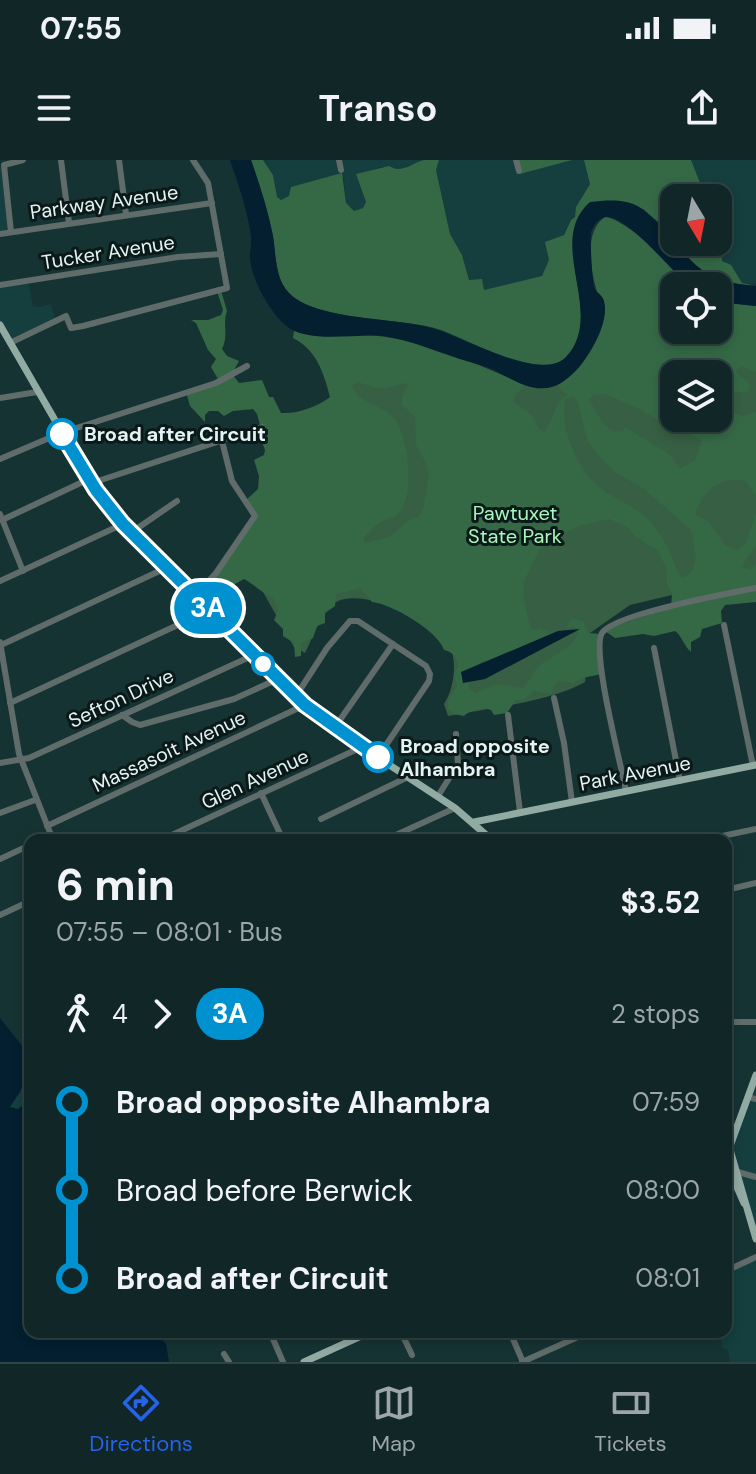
<!DOCTYPE html>
<html lang="en">
<head>
<meta charset="utf-8">
<style>
  body { margin:0; font-family:"DM Sans",sans-serif; background:#192e2f; color:#f1f3f6; height:100vh; display:flex; flex-direction:column; font-size:30px; white-space:nowrap }
  * { box-sizing:border-box; margin:0 }
  p { font-size:26px; color:#9ca5a7 }
  .icon { flex:none; width:44px; height:44px; fill:none; stroke:currentColor; stroke-width:2; stroke-linecap:round; stroke-linejoin:round }
  .map { position:relative; flex:1; overflow:hidden }
  .details { position:absolute; left:24px; top:674px; width:708px; height:504px; display:flex; flex-direction:column; background:#102627; border-radius:16px; box-shadow:0 4px 12px #0003,0 0 0 2px #304344 }
  .details>* { flex:none }
  .badge { padding:0 16px; border-radius:26px; font-size:28px; line-height:52px }
  .needle { width:52px; rotate:170deg }
  .buttons { position:absolute; left:660px; top:24px; display:grid; gap:16px }
  .buttons a { display:grid; place-items:center; width:72px; height:72px; border-radius:16px; background:#102627; box-shadow:0 4px 12px #0003,0 0 0 2px #304344; font-size:40px }
  .map>.badge { position:absolute; translate:-50% -50%; box-shadow:0 0 0 4px #fff }
  .legs { display:flex; align-items:center; gap:12px; height:88px; padding:0 32px; font-size:26px }
  .legs p { margin-inline-start:auto }
  .headline { display:flex; align-items:center; justify-content:space-between; height:136px; padding:0 32px }
  h1 { font-size:44px; font-weight:700; line-height:60px }
  ul { padding:0 32px; list-style:none }
  li { display:flex; align-items:center; gap:28px; height:88px; font-size:30px }
  li i { display:grid; place-items:center; width:12px; height:100%; margin:0 10px; background:currentColor }
  li i::after { content:''; width:20px; height:20px; margin:-10px; border:6px solid; border-radius:50%; background:#102627 }
  li p { margin-inline-start:auto }
  li:first-child i { background:linear-gradient(#0000 50%,currentColor 0) }
  li:last-child i { background:linear-gradient(currentColor 50%,#0000 0) }
  .status { display:flex; justify-content:space-between; align-items:center; height:56px; padding:0 40px; background:#102627; direction:ltr }
  .status svg { height:22px; fill:currentColor }
  header { display:flex; justify-content:space-between; align-items:center; height:104px; padding:0 32px; background:#102627; font-size:36px; font-weight:700 }
  .tab-bar { display:flex; justify-content:space-around; align-items:center; height:112px; border-top:2px solid #304344; background:#102627; font-size:22px; color:#9ca5a7 }
  .tab-bar a { display:grid; justify-items:center; gap:4px }
  .tab-bar .active { color:#2563eb }
  .map>svg:first-child { display:block }
  .built { fill:#153e3f }
  .green { fill:#365f43; fill-rule:evenodd }
  .forest { fill:#356946; fill-rule:evenodd }
  .water { fill:#031f30 }
  .lines { fill:none; stroke-linecap:round; stroke-linejoin:round }
  .minor { stroke:#606c69; stroke-width:6 }
  .major { stroke:#91aaa2; stroke-width:7 }
  .line-1-casing { stroke:#fff; stroke-width:18 }
  .line-1 { stroke:#0092d0; stroke-width:12 }
  .stop-1-dot { fill:#fff; stroke:#0092d0; stroke-width:4 }
  .labels { text-anchor:middle; dominant-baseline:central; stroke-width:6; stroke-linejoin:round; paint-order:stroke }
  .street-label { font-size:20px; fill:#e3f4f4; stroke:#0c1919 }
  .stop-label { font-size:20px; font-weight:bold; fill:#e3f4f4; stroke:#0c1919; text-anchor:start }
  .park-label { font-size:20px; fill:#a7f7be; stroke:#0c1919 }
</style>
</head>
<body>
<div class="status"><b>07:55</b><svg viewBox="0 0 49 12"><path d="M0 12V9h3v3zM5 12V6h3v6zM10 12V3h3v9zM15 12V0h3v12zM26 1h20v11H26zM47 4h2v5h-2z"/></svg></div>
<header><svg class="icon" aria-label="menu" viewBox="0 0 24 24"><path d="M4 6h16M4 12h16M4 18h16"/></svg>Transo<svg class="icon" aria-label="share" viewBox="0 0 24 24"><path d="M12 15V3M7 8l5-5 5 5M5 13v7h14v-7"/></svg></header>
<div class="map">
<svg width="756" height="1202" viewBox="0 0 756 1202">
  <rect width="100%" height="100%" fill="#163334"/>
  <!-- built -->
  <g class="built">
    <polygon points="263,0 422,0 404,8 381,7 356,15 366,42 363,48 354,51 346,43 344,19 338,15 281,40 277,37 273,15"/>
    <polygon points="439,0 515,0 520,13 572,0 584,0 590,24 582,36 575,57 571,60 541,117 483,130 469,120 462,95 450,74 436,10"/>
    <polygon points="691,0 756,0 756,124 742,123 732,109 722,101 721,54 718,52 718,38 706,38"/>
    <polygon points="3,6 11,72 0,74 0,8"/>
    <polygon points="0,118 1,124 28,121 33,146 40,147 51,144 55,159 10,183 0,166"/>
    <polygon points="16,881 30,897 30,943 18,951 0,946 20,934 23,923 25,914"/>
    <polygon points="756,913 756,1084 733,1010 726,1013 726,970 734,970"/>
    <polygon points="756,1096 756,1202 730,1202 728,1190 722,1187 721,1178 726,1176 726,1109"/>
  </g>
  <!-- green -->
  <path class="green" d="M674,126v44h44l38,-25v270l-126,30 -40,28 -5,49c-35,20 -97,26 -137,34l-4,-12c10,-15 14,-43 5,-60 -5,-10 -51,-36 -63,-40 -12,-4 -36,-9 -48,-3 -16,8 -25,37 -33,52l-11,-6 -31,-55 -30,-21 104,-172 -19,-57 201,48 6,-5 23,3 9,-3 5,4zM674,214h44v44h-44z"/>
  <!-- forest -->
  <g class="forest">
    <path d="M251,0h12l10,15 4,22 4,3 8,-4 2,-9 51,-14 4,30 8,8 9,-3 3,-6 -10,-28 33,-8c14,8 22,-3 35,-6 5,0 10,0 15,0l-3,10 14,64 12,21 7,25 13,-1 2,11 58,-14 7,-16 -4,-18 19,-7 7,-15 4,-3 1,-10 14,-23 -6,-24h107l15,38h-32l-8,31 -23,-20 -64,7c-4,15 -6,28 -5,42 2,34 19,71 -8,99 -23,25 -98,-17 -125,-27 -41,-14 -123,-7 -152,-37 -14,-14 -13,-38 -16,-57 -5,-26 -15,-51 -22,-76z"/>
    <polygon points="515,0 572,0 520,14"/>
    <path d="M718,52l3,2 6,29 -6,10 1,8 9,4 11,18 14,3c-39,-3 -58,-12 -81,-44h43z"/>
    <path d="M605,57c14,0 53,33 63,45 7,8 12,17 22,24h-16v44h44v-32l10,5 28,3v66l-14,-6 -6,4 1,3 11,9 2,5 -3,6 -29,-3v-16l-48,-1 -5,3 9,17v25h44v-10l24,8 14,-4v83l-12,-15c-26,-4 -41,12 -49,34l14,8 17,24 11,4 9,-7 10,-30v33l-15,21 10,2 5,-4v37l-31,3 -4,6 1,12 -20,6 -2,8 -9,5v10c-7,-6 -9,-16 -16,-21l-21,5 -11,-2 -28,4 -10,-7 1,-2 65,-22 1,-13 -5,-10v-14l-9,-19 -23,-15 -9,-10 -17,-7 -30,7 -37,19 -18,36 -1,14 7,31 3,4 7,-2 12,5 -56,27 -14,1 -15,15 2,12 6,5 22,-9 26,4c7,-6 9,-16 16,-22 12,-11 37,-18 39,-36l-4,-3 -9,1 7,-9 11,2 5,12 13,1 1,40 -20,4 -8,5 -15,-2 -6,5 -1,8 -18,-3 -10,8 -8,1 -9,13 -13,2 -3,-5c-8,-3 -21,0 -27,6l-10,-2 -6,-5v-8l9,-15 -3,-13 4,-5c-1,-10 -4,-16 -14,-18 -6,-19 -52,-46 -72,-48l-12,-14 -24,6 -1,12 -10,7v10l-8,3 -4,12 -12,5v13l-6,1 -1,-14 -11,-7v-7l-9,-9 4,-9 -5,-13c-11,-4 -18,-15 -29,-19l-9,5 -5,14 -16,15 -17,-16 59,-81 -12,-14 14,-13 1,-13 -5,-16 10,-5 1,-5 -3,-8 -8,-2 -2,-11 8,-4 -3,-11 -4,-5 -20,2 -9,5 -6,-5h-9l-4,4v7l-15,-16 -4,-14 32,-13 -7,-12 5,-8 -8,-9 -12,-27 -5,-3h17l13,-5 2,-5 -7,-22 4,-1 7,24c-5,13 2,24 -5,38l5,7 12,5 -7,13 7,9 23,-3 7,17h4l8,16c16,1 36,-6 49,-16 -6,-24 -14,-48 -37,-59l1,-7c30,8 61,1 92,6 48,8 97,29 139,48l-10,10 -2,6 20,15 6,13 5,3c10,-11 9,-28 23,-37l-10,-10c29,-17 36,-35 39,-67 0,-8 3,-19 1,-26 -6,-21 -14,-61 8,-75zM358,222c30,11 23,6 49,1l1,3 -6,10v9l13,12 1,28 9,16 4,15 -6,33 -5,8 -10,4 -19,16 -24,6 -2,-4c5,-6 11,-13 18,-17 5,-4 12,-4 17,-8 18,-17 11,-84 -7,-99 -13,-11 -32,-12 -39,-29zM605,234l35,15 28,18 14,3 20,10 -6,19 -16,10 -11,-15 -44,-27 -2,4c-21,4 -23,-19 -35,-31l6,-5zM573,236l4,3 10,41 11,15 17,17 29,17 47,41c3,18 12,39 -9,48 -7,-8 -8,-19 -13,-28 -5,-10 -13,-22 -21,-31 -12,-12 -27,-17 -42,-27 -27,-17 -46,-61 -41,-92z"/>
  </g>
  <!-- water -->
  <g class="water">
    <path d="M230,0h21c9,25 17,50 22,76 3,19 2,43 16,57 27,28 108,24 146,36 28,8 107,54 131,28 41,-44 -22,-115 24,-155 20,-2 40,-4 56,10 7,6 12,12 20,16l3,-16 5,-8v38c28,32 38,40 82,44v20l-28,-3 -10,-5v-12h-28c-17,-12 -67,-78 -88,-68 -6,3 -9,9 -11,14 -1,6 1,49 3,55 2,6 9,8 10,14 7,25 -22,70 -43,82 -24,14 -47,-3 -67,-13 -13,-6 -27,-8 -40,-13 -24,-8 -45,-17 -70,-21 -29,-3 -78,9 -100,-12 -16,-15 -35,-49 -34,-70 1,-9 2,-15 0,-24 -4,-24 -12,-47 -20,-70z"/>
    <polygon points="580,469 485,519 463,523 461,512 558,471"/>
    <polygon points="0,858 30,896 21,930 10,947 18,949 30,940 30,1172 156,1172 166,1184 169,1202 0,1202"/>
  </g>
  <g class="lines">
    <!-- minor -->
    <g class="minor">
      <polyline points="61,0 69,63"/>
      <polyline points="119,0 126,54"/>
      <polyline points="339,0 341,10"/>
      <polyline points="516,0 519,11"/>
      <polyline points="11,72 4,5 23,0"/>
      <polyline points="0,74 212,43"/>
      <polyline points="0,125 178,97 221,94"/>
      <polyline points="10,183 66,156 71,168 83,166 227,128 208,23 193,0"/>
      <polyline points="0,238 37,232"/>
      <polyline points="0,299 61,273 216,223 247,206"/>
      <polyline points="92,323 262,267"/>
      <polyline points="0,354 23,411"/>
      <polyline points="2,360 89,319"/>
      <polyline points="132,372 177,341"/>
      <polyline points="0,421 123,364"/>
      <polyline points="196,435 216,413 255,356 232,321 222,281"/>
      <polyline points="724,465 753,606"/>
      <polyline points="0,482 19,594 53,680"/>
      <polyline points="1,485 168,407"/>
      <polyline points="654,488 680,621"/>
      <polyline points="296,536 327,488 350,461 358,461 426,506 430,514 429,521 378,597"/>
      <polyline points="554,538 564,583 572,642"/>
      <polyline points="10,543 210,450"/>
      <polyline points="122,555 132,562 140,565 234,539 278,519"/>
      <polyline points="508,555 520,652"/>
      <polyline points="335,567 393,484"/>
      <polyline points="0,603 29,598 254,495"/>
      <path d="M626,631c-5,-27 -35,-140 -24,-158 12,-19 128,-40 154,-45"/>
      <polyline points="261,633 283,680"/>
      <polyline points="438,636 458,604 456,574"/>
      <polyline points="0,653 35,640"/>
      <polyline points="321,659 408,617"/>
      <polyline points="47,666 305,545"/>
      <polyline points="161,680 362,587"/>
      <polyline points="385,680 455,648"/>
      <polyline points="703,680 756,669"/>
      <polyline points="0,699 30,685"/>
      <polyline points="726,730 756,723"/>
      <polyline points="0,755 30,741"/>
      <polyline points="726,862 756,862"/>
      <polyline points="748,937 756,939"/>
      <polyline points="738,1012 756,1017"/>
      <polyline points="726,1111 756,1097"/>
      <polyline points="270,1172 283,1202"/>
      <polyline points="401,1172 412,1195"/>
      <polyline points="510,1172 523,1202"/>
      <polyline points="224,1194 229,1202"/>
      <polyline points="522,1202 589,1172"/>
    </g>
    <!-- major -->
    <g class="major">
      <polyline points="0,165 89,319 123,364 305,545 362,587 455,648 492,680"/>
      <polyline points="474,662 756,605"/>
      <polyline points="726,976 756,1079"/>
      <polyline points="728,1007 744,1043"/>
      <polyline points="729,1009 730,986 756,915"/>
      <polyline points="304,1202 370,1172"/>
    </g>
  </g>
  <g class="lines">
    <defs>
      <polyline id="line-1" points="62,274 96,330 123,364 305,545 378,597"/>
    </defs>
    <!-- line-1 casing -->
    <use href="#line-1" class="line-1-casing"/>
    <!-- line-1 -->
    <use href="#line-1" class="line-1"/>
  </g>
  <!-- markers -->
  <g class="stop-1-dot">
    <circle cx="62" cy="274" r="14"/>
    <circle cx="263" cy="504" r="10"/>
    <circle cx="378" cy="597" r="14"/>
  </g>
  <g class="labels">
    <!-- street labels -->
    <g class="street-label">
      <text transform="translate(104 42) rotate(-8)">Parkway Avenue</text>
      <text transform="translate(108 92) rotate(-9)">Tucker Avenue</text>
      <text transform="translate(121 538) rotate(-25)">Sefton Drive</text>
      <text transform="translate(169 591) rotate(-25)">Massasoit Avenue</text>
      <text transform="translate(635 613) rotate(-11)">Park Avenue</text>
      <text transform="translate(255 619) rotate(-25)">Glen Avenue</text>
    </g>
    <!-- stop labels -->
    <g class="stop-label">
      <text x="84" y="274">Broad after Circuit</text>
      <text x="400" y="586">Broad opposite<tspan x="400" dy="23">Alhambra</tspan></text>
    </g>
    <!-- park labels -->
    <g class="park-label">
      <text x="515" y="353">Pawtuxet<tspan x="515" dy="23">State Park</tspan></text>
    </g>
  </g>
</svg>
<div class="buttons">
<a><svg class="needle" viewBox="-14 -14 28 28"><path d="M0-13l5 13h-10z" fill="#e53935"/><path d="M0 13l5-13h-10z" fill="#9ca5a7"/></svg></a>
<a><svg class="icon" aria-label="locate" viewBox="0 0 24 24"><circle cx="12" cy="12" r="6"/><path d="M12 2v4M12 18v4M2 12h4M18 12h4"/></svg></a>
<a><svg class="icon" aria-label="layers" viewBox="0 0 24 24"><path d="M12 4l9 5-9 5-9-5zM3 14l9 5 9-5"/></svg></a>
</div>
<b class="badge" style="left:208px;top:448px;background:#0092d0;color:#fff">3A</b>
<section class="details">
<div class="headline"><div><h1>6 min</h1><p>07:55 – 08:01 · Bus</p></div><b>$3.52</b></div>
<div class="legs"><svg class="icon" aria-label="walk" viewBox="0 0 24 24"><circle cx="13" cy="4" r="2"/><path d="M13 8l-2 6 4 7M11 14l-3 7M7 12l3-4h3l4 4"/></svg>4<svg class="icon" aria-label="forward" viewBox="0 0 24 24"><path d="M9 5l7 7-7 7"/></svg><b class="badge" style="background:#0092d0;color:#fff">3A</b><p>2 stops</p></div>
<ul>
<li><i style="color:#0092d0"></i><b>Broad opposite Alhambra</b><p>07:59</p></li>
<li><i style="color:#0092d0"></i><span>Broad before Berwick</span><p>08:00</p></li>
<li><i style="color:#0092d0"></i><b>Broad after Circuit</b><p>08:01</p></li>
</ul>
</section>
</div>
<nav class="tab-bar">
<a class="active"><svg class="icon" aria-label="directions" viewBox="0 0 24 24"><path d="M12 3l9 9-9 9-9-9zM9 14v-3h6M13 9l2 2-2 2"/></svg>Directions</a>
<a><svg class="icon" aria-label="map" viewBox="0 0 24 24"><path d="M3 6l6-2 6 2 6-2v14l-6 2-6-2-6 2zM9 4v14M15 6v14"/></svg>Map</a>
<a><svg class="icon" aria-label="tickets" viewBox="0 0 24 24"><path d="M3 7h18v10H3zM15 7v10"/></svg>Tickets</a>
</nav>
</body>
</html>
